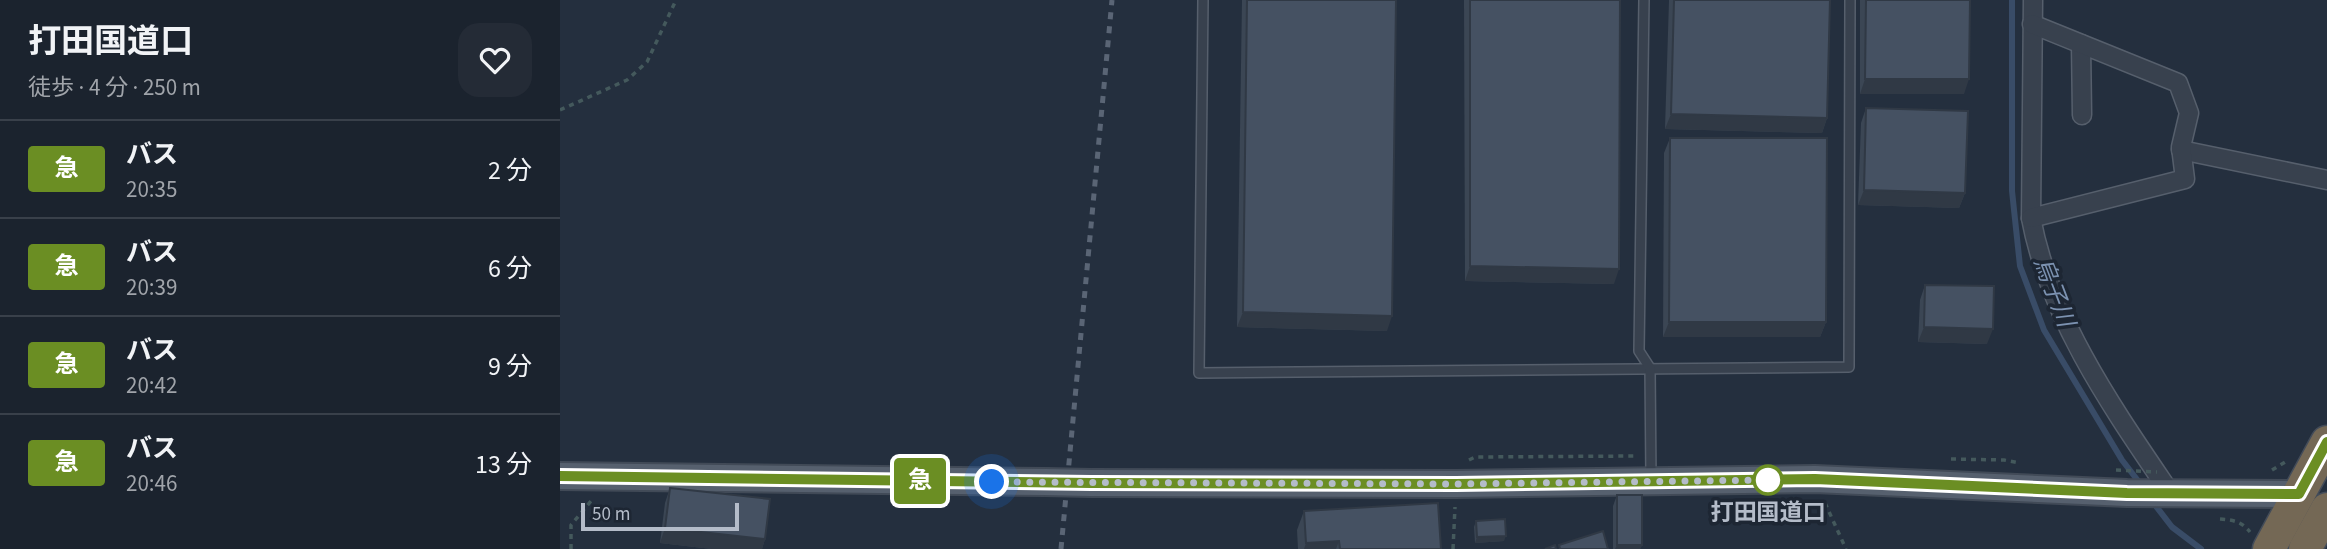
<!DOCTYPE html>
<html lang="ja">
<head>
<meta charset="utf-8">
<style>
  body { margin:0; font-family:"Source Sans 3","Noto Sans JP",sans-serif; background:#242b36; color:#f1f3f6; height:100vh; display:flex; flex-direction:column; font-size:26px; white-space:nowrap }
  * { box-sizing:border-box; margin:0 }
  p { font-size:23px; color:#a0a4aa }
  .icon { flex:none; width:38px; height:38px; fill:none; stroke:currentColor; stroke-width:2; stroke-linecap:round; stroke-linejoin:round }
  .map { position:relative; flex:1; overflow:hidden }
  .sheet { display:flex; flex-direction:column; background:#1b232e; width:560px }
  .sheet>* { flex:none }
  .badge { padding:0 14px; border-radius:5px; font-size:24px; line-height:46px }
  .scale { position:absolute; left:21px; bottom:18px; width:158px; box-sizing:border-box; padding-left:7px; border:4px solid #b4bcc9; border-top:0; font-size:19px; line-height:24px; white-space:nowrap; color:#b4bcc9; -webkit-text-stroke:5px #1d2633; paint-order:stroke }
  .you { position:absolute; width:35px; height:35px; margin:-18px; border:5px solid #fff; border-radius:50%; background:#1a73e8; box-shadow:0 0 0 10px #1a73e833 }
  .map>.badge { position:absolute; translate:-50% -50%; box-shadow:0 0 0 4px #fff }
  .round { display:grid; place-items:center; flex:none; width:74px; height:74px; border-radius:21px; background:#242b36 }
  .head { display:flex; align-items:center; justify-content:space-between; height:119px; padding:0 28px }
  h1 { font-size:33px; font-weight:700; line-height:52px }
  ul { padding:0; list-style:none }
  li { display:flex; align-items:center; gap:21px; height:98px; padding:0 28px; border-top:2px solid #39404a }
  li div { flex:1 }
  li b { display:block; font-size:26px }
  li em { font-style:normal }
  li .badge { min-width:77px; font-weight:700; text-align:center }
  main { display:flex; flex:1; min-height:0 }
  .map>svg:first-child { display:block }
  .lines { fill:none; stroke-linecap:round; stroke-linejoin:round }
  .stream { stroke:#394c67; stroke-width:6 }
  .lane-casing { stroke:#565f6c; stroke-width:12 }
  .street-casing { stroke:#565f6c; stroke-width:21 }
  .primary-casing { stroke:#414a57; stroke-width:30 }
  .highway-casing { stroke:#434c59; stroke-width:35 }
  .path { stroke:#44595c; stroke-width:3.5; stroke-dasharray:5 5; stroke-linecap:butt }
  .lane { stroke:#38414e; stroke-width:9 }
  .street { stroke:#38414e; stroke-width:18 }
  .primary { stroke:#56606e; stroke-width:26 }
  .highway { stroke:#746855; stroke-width:32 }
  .rail { stroke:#5a6575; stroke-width:5; stroke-dasharray:7 7; stroke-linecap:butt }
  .primary-bridge-casing { stroke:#414a57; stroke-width:30; stroke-linecap:butt }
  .path-bridge { stroke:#44595c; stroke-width:3.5; stroke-dasharray:5 5; stroke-linecap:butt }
  .primary-bridge { stroke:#56606e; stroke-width:26 }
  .wall { fill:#3b4654 }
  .shaded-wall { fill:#303945 }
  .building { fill:#455162; stroke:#303945; stroke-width:2 }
  .line-casing { stroke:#fff; stroke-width:16 }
  .line { stroke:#6b8e23; stroke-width:10 }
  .walk { stroke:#b4bcc9; stroke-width:7; stroke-dasharray:0 12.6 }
  .stop-dot { fill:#fff; stroke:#6b8e23; stroke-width:3.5 }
  .labels { text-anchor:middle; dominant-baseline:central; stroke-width:7; stroke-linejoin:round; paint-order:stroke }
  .stop-label { font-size:23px; font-weight:bold; fill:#b4bcc9; stroke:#1d2633 }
  .water-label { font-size:24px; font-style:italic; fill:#7c92b1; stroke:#1d2633 }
</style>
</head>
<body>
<main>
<section class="sheet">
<div class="head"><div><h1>打田国道口</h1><p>徒歩 · 4 分 · 250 m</p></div><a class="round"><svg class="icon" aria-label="heart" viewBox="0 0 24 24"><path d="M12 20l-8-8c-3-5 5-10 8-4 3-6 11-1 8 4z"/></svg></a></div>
<ul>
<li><span class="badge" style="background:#6b8e23;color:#fff">急</span><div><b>バス</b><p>20:35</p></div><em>2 分</em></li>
<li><span class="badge" style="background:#6b8e23;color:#fff">急</span><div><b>バス</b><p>20:39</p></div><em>6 分</em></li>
<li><span class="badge" style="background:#6b8e23;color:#fff">急</span><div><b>バス</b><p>20:42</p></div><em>9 分</em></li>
<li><span class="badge" style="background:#6b8e23;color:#fff">急</span><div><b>バス</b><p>20:46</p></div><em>13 分</em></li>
</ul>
</section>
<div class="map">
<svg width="1767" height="549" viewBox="0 0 1767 549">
  <rect width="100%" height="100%" fill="#242f3e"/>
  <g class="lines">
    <!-- stream -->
    <g class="stream">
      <polyline points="1452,0 1452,191 1460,266 1484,330 1562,460 1582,486"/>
      <polyline points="1592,501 1612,527 1641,549"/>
    </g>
    <defs>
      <g id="lane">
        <polyline points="643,0 639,373 1289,367 1290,0"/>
        <polyline points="1084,0 1079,351 1090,368 1091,478"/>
      </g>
      <g id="street">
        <path d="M1473,0l-2,218c19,102 83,192 140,276"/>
        <polyline points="1521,44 1522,115"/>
        <polyline points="1621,150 1767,180"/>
        <polyline points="1471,218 1625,179 1621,147 1629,113 1618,83 1472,24"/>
      </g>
      <g id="primary">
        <polyline points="0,476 485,482"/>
        <polyline points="531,483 896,484 1255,479 1567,493 1739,494"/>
      </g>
      <g id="highway">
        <polyline points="1709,549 1767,442"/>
        <polyline points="1745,549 1767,509"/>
      </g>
    </defs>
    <!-- lane casing -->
    <use href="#lane" class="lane-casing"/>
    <!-- street casing -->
    <use href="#street" class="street-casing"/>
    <!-- primary casing -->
    <use href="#primary" class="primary-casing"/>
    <!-- highway casing -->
    <use href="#highway" class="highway-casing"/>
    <!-- path -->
    <g class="path">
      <polyline points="0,110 67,80 87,62 116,0"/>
      <polyline points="1391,459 1444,460 1460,463"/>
      <polyline points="909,460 915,457 1075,456"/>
      <polyline points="1712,470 1727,461"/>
      <polyline points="1265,503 1286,549"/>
      <path d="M1660,519c13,1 21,2 30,13"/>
      <polyline points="11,549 11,525 31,501"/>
      <polyline points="893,549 895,507"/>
    </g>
    <!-- lane -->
    <use href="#lane" class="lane"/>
    <!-- street -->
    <use href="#street" class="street"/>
    <!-- primary -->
    <use href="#primary" class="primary"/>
    <!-- highway -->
    <use href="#highway" class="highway"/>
    <!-- rail -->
    <polyline class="rail" points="501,549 552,0"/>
    <defs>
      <polyline id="primary-bridge" points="485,482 531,483"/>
    </defs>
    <!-- primary-bridge casing -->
    <use href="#primary-bridge" class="primary-bridge-casing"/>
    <!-- path-bridge -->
    <polyline class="path-bridge" points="1556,470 1597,472"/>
    <!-- primary-bridge -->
    <use href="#primary-bridge" class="primary-bridge"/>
  </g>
  <!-- wall -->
  <g class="wall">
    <polygon points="682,0 836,0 827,331 677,327"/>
    <polygon points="904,0 1060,0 1054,284 905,281"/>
    <polygon points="1109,0 1270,0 1267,118 1262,133 1105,129"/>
    <polygon points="1300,0 1410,0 1404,94 1300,94"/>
    <polygon points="1306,108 1405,193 1399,208 1298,205 1301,123"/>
    <polygon points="1110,138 1266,322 1260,337 1103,337 1104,153"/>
    <polygon points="1365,285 1427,344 1358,342 1360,300"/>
    <polygon points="110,488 205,539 202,549 152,549 100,543 105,503"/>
    <polygon points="1057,495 1082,545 1080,549 1053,549 1053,506"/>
    <polygon points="744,511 881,549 738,549 737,530"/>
    <polygon points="916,521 944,541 915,543 914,527"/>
  </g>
  <!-- shaded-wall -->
  <g class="shaded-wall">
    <polygon points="1305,79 1409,79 1404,94 1300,94"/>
    <polygon points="1111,114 1267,118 1262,133 1105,129"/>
    <polygon points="1304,190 1405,193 1399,208 1298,205"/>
    <polygon points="910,266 1059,269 1054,284 905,281"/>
    <polygon points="683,312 832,316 827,331 677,327"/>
    <polygon points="1109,322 1266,322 1260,337 1103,337"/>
    <polygon points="1364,327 1433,329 1427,344 1358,342"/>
    <polygon points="105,528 205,539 202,549 152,549 100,543"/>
    <polygon points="946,536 944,541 915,543 917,537"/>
    <polygon points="779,541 776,549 744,549 746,543"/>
    <polygon points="1057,545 1082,545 1080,549 1055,549"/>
  </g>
  <!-- building -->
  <g class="building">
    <polygon points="687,0 836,0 832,316 683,312"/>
    <polygon points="910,0 1060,0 1059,269 910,266"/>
    <polygon points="1114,0 1270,0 1267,118 1111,114"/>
    <polygon points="1306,0 1410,0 1409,79 1305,79"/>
    <polygon points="1306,108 1408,111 1405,193 1304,190"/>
    <polygon points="1110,138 1267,138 1266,322 1109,322"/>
    <polygon points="1365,285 1434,286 1433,329 1364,327"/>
    <polygon points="110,488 210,499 205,539 105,528"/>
    <rect x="1057" y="495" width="25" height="50"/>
    <polygon points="878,503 881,549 780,549 779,541 746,543 744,511"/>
    <polygon points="945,519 946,536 917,537 916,521"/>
    <polygon points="1043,531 1048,549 1000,549 999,545"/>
    <polygon points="995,545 996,549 985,549"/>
  </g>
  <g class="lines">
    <defs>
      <polyline id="line" points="0,476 531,483 896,484 1255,479 1567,493 1739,494 1767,442"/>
    </defs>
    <!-- line casing -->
    <use href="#line" class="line-casing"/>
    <!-- line -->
    <use href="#line" class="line"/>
    <!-- walk -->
    <polyline class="walk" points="432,482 896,484 1208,480"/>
  </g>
  <!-- markers -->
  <circle class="stop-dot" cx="1208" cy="480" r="14"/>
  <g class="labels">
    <!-- stop labels -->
    <g class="stop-label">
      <text x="1208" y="512">打田国道口</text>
    </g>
    <!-- water labels -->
    <g class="water-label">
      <text transform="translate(1494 292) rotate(69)">烏子川</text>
    </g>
  </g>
</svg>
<div class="scale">50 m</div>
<div class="you" style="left:432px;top:482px"></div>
<b class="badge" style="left:360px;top:481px;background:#6b8e23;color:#fff">急</b>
</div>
</main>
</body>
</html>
